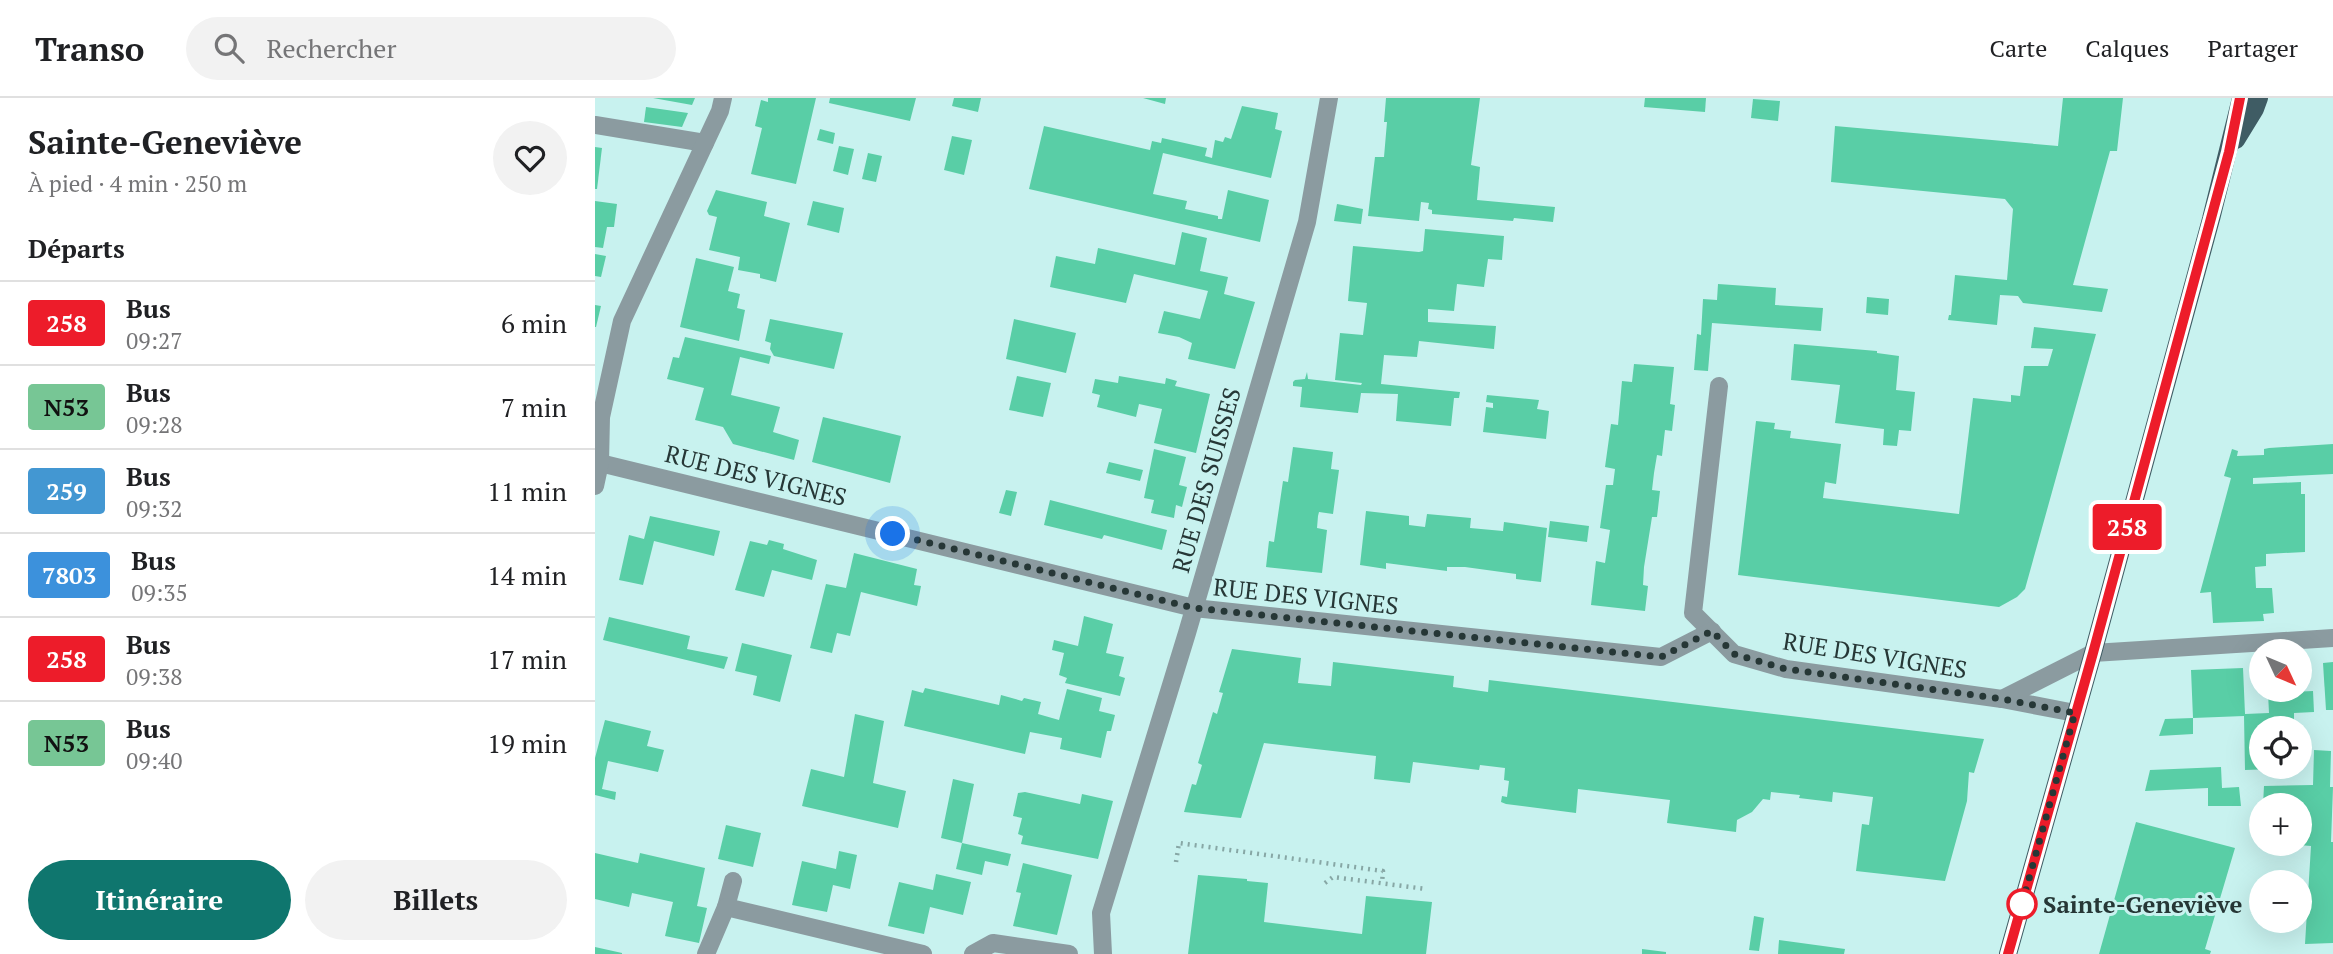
<!DOCTYPE html>
<html lang="fr">
<head>
<meta charset="utf-8">
<style>
  body { margin:0; font-family:"PT Serif",serif; background:#f2f2f2; color:#202124; height:100vh; display:flex; flex-direction:column; font-size:26px; white-space:nowrap }
  * { box-sizing:border-box; margin:0 }
  p { font-size:23px; color:#757577 }
  .icon { flex:none; width:38px; height:38px; fill:none; stroke:currentColor; stroke-width:2; stroke-linecap:round; stroke-linejoin:round }
  .map { position:relative; flex:1; overflow:hidden }
  .panel { display:flex; flex-direction:column; background:#fff; width:595px }
  .panel>* { flex:none }
  .badge { padding:0 14px; border-radius:5px; font-size:24px; line-height:46px }
  .needle { width:46px; rotate:134deg }
  .controls { position:absolute; left:1654px; top:541px; display:grid; gap:14px }
  .controls a { display:grid; place-items:center; width:63px; height:63px; border-radius:50%; background:#fff; box-shadow:0 7px 28px #0002; font-size:35px }
  .you { position:absolute; width:35px; height:35px; margin:-18px; border:5px solid #fff; border-radius:50%; background:#1a73e8; box-shadow:0 0 0 10px #1a73e833 }
  .map>.badge { position:absolute; translate:-50% -50%; box-shadow:0 0 0 4px #fff }
  h2 { padding:0 28px; font-size:26px; line-height:63px }
  .round { display:grid; place-items:center; flex:none; width:74px; height:74px; border-radius:37px; background:#f2f2f2 }
  .summary { display:flex; align-items:center; justify-content:space-between; height:119px; padding:0 28px }
  h1 { font-size:33px; font-weight:800; line-height:52px }
  .cta { display:flex; gap:14px; margin-top:auto; padding:14px 28px }
  .cta a { flex:1; height:80px; border-radius:42px; background:#0f766e; color:#fff; font-size:28px; font-weight:800; line-height:80px; text-align:center }
  .cta a+a { background:#f2f2f2; color:#202124 }
  ul { padding:0; list-style:none }
  li { display:flex; align-items:center; gap:21px; height:84px; padding:0 28px; border-top:2px solid #e0e0e0 }
  li div { flex:1 }
  li b { display:block; font-size:26px }
  li em { font-style:normal }
  li .badge { min-width:77px; font-weight:700; text-align:center }
  header { display:flex; align-items:center; gap:42px; box-sizing:border-box; height:98px; padding:0 35px; background:#fff; border-bottom:2px solid #e0e0e0 }
  header strong { font-size:33px }
  nav { display:flex; gap:38px; margin-inline-start:auto; font-size:24px }
  .search { width:490px; height:63px; background:#f2f2f2; display:flex; align-items:center; gap:18px; box-sizing:border-box; padding:0 24px; border-radius:38px; color:#757577; font-size:26px }
  main { display:flex; flex:1; min-height:0 }
  .map>svg:first-child { display:block }
  .building { fill:#59cea6 }
  .lines { fill:none; stroke-linecap:round; stroke-linejoin:round }
  .path { stroke:#87a7a5; stroke-width:4.5; stroke-dasharray:2 5; stroke-linecap:butt }
  .minor { stroke:#8b9ba0; stroke-width:18 }
  .major { stroke:#3f5c64; stroke-width:18 }
  .line-casing { stroke:#fff; stroke-width:16 }
  .line { stroke:#ed1c2a; stroke-width:10 }
  .walk { stroke:#263736; stroke-width:7; stroke-dasharray:0 12.6 }
  .stop-dot { fill:#fff; stroke:#ed1c2a; stroke-width:3.5 }
  .labels { text-anchor:middle; dominant-baseline:central; stroke-width:6; stroke-linejoin:round; paint-order:stroke }
  .street-label { font-size:24px; fill:#263736; stroke:#c8f2ef }
  .stop-label { font-size:24px; font-weight:bold; fill:#263736; stroke:#c8f2ef; text-anchor:start }
</style>
</head>
<body>
<header>
<strong>Transo</strong>
<div class="search"><svg class="icon" aria-label="search" viewBox="0 0 24 24"><circle cx="10" cy="10" r="6"/><path d="M15 15l6 6"/></svg>Rechercher</div>
<nav><a>Carte</a><a>Calques</a><a>Partager</a></nav>
</header>
<main>
<section class="panel">
<div class="summary"><div><h1>Sainte-Geneviève</h1><p>À pied · 4 min · 250 m</p></div><a class="round"><svg class="icon" aria-label="heart" viewBox="0 0 24 24"><path d="M12 20l-8-8c-3-5 5-10 8-4 3-6 11-1 8 4z"/></svg></a></div>
<h2>Départs</h2>
<ul>
<li><span class="badge" style="background:#ed1c2a;color:#fff">258</span><div><b>Bus</b><p>09:27</p></div><em>6 min</em></li>
<li><span class="badge" style="background:#77c695;color:#111">N53</span><div><b>Bus</b><p>09:28</p></div><em>7 min</em></li>
<li><span class="badge" style="background:#4397d2;color:#fff">259</span><div><b>Bus</b><p>09:32</p></div><em>11 min</em></li>
<li><span class="badge" style="background:#3c91dc;color:#fff">7803</span><div><b>Bus</b><p>09:35</p></div><em>14 min</em></li>
<li><span class="badge" style="background:#ed1c2a;color:#fff">258</span><div><b>Bus</b><p>09:38</p></div><em>17 min</em></li>
<li><span class="badge" style="background:#77c695;color:#111">N53</span><div><b>Bus</b><p>09:40</p></div><em>19 min</em></li>
</ul>
<div class="cta"><a>Itinéraire</a><a>Billets</a></div>
</section>
<div class="map">
<svg width="1738" height="856" viewBox="0 0 1738 856">
  <rect width="100%" height="100%" fill="#c8f2ef"/>
  <!-- building -->
  <g class="building">
    <polygon points="58,0 100,0 97,7"/>
    <polygon points="173,0 221,0 201,86 156,76 167,30 160,28 166,2 173,4"/>
    <polygon points="235,0 321,0 315,23 234,5"/>
    <polygon points="359,0 386,0 383,14 357,8"/>
    <polygon points="548,0 571,0 570,6"/>
    <polygon points="791,0 885,0 876,67 885,69 882,102 960,109 958,124 919,120 918,123 837,116 837,112 833,111 834,105 826,104 824,123 773,118 780,59 789,59 792,24 789,24"/>
    <polygon points="1050,0 1111,0 1110,14 1049,9"/>
    <polygon points="1468,0 1528,0 1522,53 1515,53 1478,187 1513,191 1507,214 1428,205 1423,198 1405,197 1402,227 1353,222 1354,217 1356,217 1360,177 1412,182 1418,111 1410,101 1236,84 1240,28 1463,48"/>
    <polygon points="1158,1 1185,3 1183,23 1156,20"/>
    <polygon points="647,8 683,15 680,31 687,33 676,80 568,55 558,96 592,103 590,111 623,118 623,121 627,121 633,92 674,102 665,144 434,91 449,28 555,52 557,43 566,45 567,40 612,50 610,58 617,60 620,42 628,44 630,39 636,41"/>
    <polygon points="51,9 93,15 87,29 49,24"/>
    <polygon points="225,31 240,35 238,46 222,42"/>
    <polygon points="357,38 377,42 369,77 349,72"/>
    <polygon points="244,48 259,51 253,77 238,73"/>
    <polygon points="0,49 7,50 2,91 0,91"/>
    <polygon points="273,55 287,58 281,84 267,81"/>
    <polygon points="121,92 172,104 169,118 195,125 181,184 165,180 165,176 143,172 145,159 114,152 122,119 114,117 112,113"/>
    <polygon points="0,103 22,106 19,129 12,129 8,150 0,149"/>
    <polygon points="218,103 249,110 244,135 212,127"/>
    <polygon points="742,106 768,111 766,126 739,123"/>
    <polygon points="830,131 909,138 907,162 893,161 889,189 862,186 859,213 833,211 833,224 901,228 899,251 824,243 822,259 789,257 786,286 865,294 864,300 859,300 856,328 801,323 803,296 766,295 763,315 705,309 707,289 698,288 698,284 700,282 710,281 712,274 713,281 766,287 767,285 740,282 745,235 768,237 772,205 753,203 758,148 824,154 828,153"/>
    <polygon points="587,134 612,140 605,173 633,179 629,196 660,204 640,271 593,261 597,245 584,239 563,235 569,213 605,221 613,193 539,176 531,205 455,189 461,158 500,166 503,150 580,167"/>
    <polygon points="0,156 11,158 6,179 0,178"/>
    <polygon points="101,160 139,169 133,193 145,196 142,210 150,212 144,243 85,229"/>
    <polygon points="1123,186 1181,190 1180,207 1228,210 1226,233 1117,225 1113,273 1099,272 1102,236 1106,237 1108,201 1122,202"/>
    <polygon points="1272,199 1294,201 1293,217 1271,215"/>
    <polygon points="0,207 6,208 1,229 0,229"/>
    <polygon points="175,221 248,235 239,271 179,258 175,251 176,245 170,243"/>
    <polygon points="419,221 481,235 471,275 411,261"/>
    <polygon points="1439,229 1501,236 1430,491 1422,499 1404,509 1143,477 1161,323 1180,325 1179,331 1196,333 1195,340 1246,346 1241,386 1230,384 1228,400 1364,416 1378,300 1416,304 1416,297 1425,298 1429,268 1453,268 1458,251 1436,250"/>
    <polygon points="90,239 176,258 174,266 145,259 136,297 185,309 178,334 204,342 199,362 138,346 128,329 100,322 109,290 72,281 78,259 84,260"/>
    <polygon points="1199,246 1282,253 1282,255 1304,258 1301,292 1320,294 1316,333 1304,332 1302,348 1288,347 1289,331 1240,325 1245,287 1196,282"/>
    <polygon points="1039,266 1079,269 1075,306 1080,307 1077,333 1070,332 1067,358 1062,357 1059,375 1057,392 1065,393 1062,419 1057,419 1049,469 1048,487 1053,488 1050,513 996,507 1001,463 1010,465 1015,432 1005,430 1011,387 1018,387 1020,371 1010,369 1016,326 1023,327 1027,283 1037,284"/>
    <polygon points="422,278 456,285 448,319 414,312"/>
    <polygon points="524,278 570,286 571,280 582,283 580,288 615,296 601,355 559,345 567,311 544,306 541,319 502,309 505,297 497,295 500,281 523,285"/>
    <polygon points="892,297 944,302 942,311 954,313 951,341 888,334 891,309 898,310 898,305 891,304"/>
    <polygon points="228,319 306,338 295,385 217,364"/>
    <polygon points="1738,346 1738,376 1658,380 1658,386 1706,384 1706,396 1710,396 1710,454 1671,456 1671,468 1660,469 1661,490 1677,490 1679,515 1668,516 1669,523 1618,525 1616,494 1605,495 1636,380 1629,378 1637,351 1643,353 1642,358 1669,357 1669,351 1674,350"/>
    <polygon points="698,349 738,354 736,371 744,372 738,416 724,414 723,418 722,430 732,432 727,475 671,469 674,443 679,444 688,383 693,384"/>
    <polygon points="559,351 591,359 584,387 592,389 587,409 581,407 579,420 556,415 559,402 549,400"/>
    <polygon points="514,364 548,372 545,383 511,375"/>
    <polygon points="411,392 422,394 416,418 404,415"/>
    <polygon points="455,402 572,432 567,452 509,437 507,441 449,427"/>
    <polygon points="771,413 814,418 814,427 830,429 832,416 876,420 875,430 908,433 909,424 952,430 946,484 921,481 921,476 870,469 852,469 852,473 791,465 791,471 765,467"/>
    <polygon points="55,418 125,433 119,458 59,443 48,487 24,482 34,437 49,441"/>
    <polygon points="955,423 994,428 992,444 953,439"/>
    <polygon points="174,442 189,446 188,451 222,462 217,482 177,472 169,499 140,492 155,443 172,447"/>
    <polygon points="259,455 322,471 319,487 326,488 322,508 266,494 255,538 242,535 237,555 215,550 231,486 251,490"/>
    <polygon points="489,518 518,526 511,555 529,559 524,578 530,580 525,598 470,585 472,580 464,577 469,555 457,552 459,542 483,548"/>
    <polygon points="14,519 95,538 92,551 133,559 129,571 8,542"/>
    <polygon points="147,545 197,557 185,604 158,597 162,578 140,573"/>
    <polygon points="637,551 706,560 703,585 736,588 738,564 859,578 858,589 893,594 894,582 1389,641 1379,675 1374,674 1372,703 1350,783 1261,773 1267,726 1274,727 1278,699 1238,694 1237,704 1204,700 1205,697 1176,694 1175,702 1168,701 1157,714 1142,722 1141,734 1072,725 1075,702 983,691 981,715 911,706 906,704 907,698 912,699 914,683 909,682 910,670 885,667 884,672 818,664 815,685 779,681 781,658 669,645 646,720 589,714 597,686 601,687 607,667 603,665 618,614 622,616 628,595 624,594"/>
    <polygon points="1738,564 1738,612 1731,612 1728,565"/>
    <polygon points="1648,570 1650,616 1674,615 1673,595 1718,593 1719,614 1699,615 1699,630 1666,630 1666,668 1680,668 1680,671 1650,672 1649,618 1598,620 1596,572"/>
    <polygon points="330,590 404,607 406,597 427,603 429,600 446,604 443,616 464,622 472,591 507,600 504,613 520,617 516,633 512,633 506,660 465,651 467,640 435,634 430,656 309,628 317,592 328,595"/>
    <polygon points="260,616 289,623 278,685 311,693 303,730 207,708 216,671 249,679"/>
    <polygon points="1598,620 1598,636 1564,638 1570,621"/>
    <polygon points="10,622 56,633 52,648 69,652 63,674 13,663 7,691 21,694 20,702 0,697 0,660"/>
    <polygon points="1719,652 1736,653 1735,689 1738,689 1736,744 1738,744 1738,845 1710,846 1716,748 1704,747 1704,707 1668,707 1669,688 1718,687"/>
    <polygon points="1626,669 1627,690 1644,689 1646,708 1613,708 1613,690 1550,693 1555,672"/>
    <polygon points="358,681 379,686 367,745 416,756 413,768 390,763 387,777 361,771 367,745 346,740"/>
    <polygon points="430,694 485,706 487,696 518,703 503,761 426,746 428,738 423,736 427,720 418,718 423,695"/>
    <polygon points="1541,724 1640,750 1610,851 1616,853 1615,856 1504,856"/>
    <polygon points="131,727 166,735 158,769 123,761"/>
    <polygon points="244,753 262,757 255,791 238,787 232,814 197,807 207,763 241,771"/>
    <polygon points="0,755 43,765 45,755 110,770 102,808 112,810 104,845 70,838 78,804 37,795 34,809 0,801"/>
    <polygon points="428,765 477,777 462,837 418,828 426,795 421,794"/>
    <polygon points="341,776 376,784 368,817 335,809 329,836 293,828 304,784 338,792"/>
    <polygon points="603,777 652,781 652,783 673,785 669,824 767,836 771,798 837,804 831,856 593,856"/>
    <polygon points="1657,793 1666,793 1666,815 1656,815"/>
    <polygon points="1159,818 1169,820 1164,853 1154,852"/>
    <polygon points="1184,842 1250,851 1249,856 1183,856"/>
    <polygon points="0,849 27,855 27,856 0,856"/>
    <polygon points="1047,851 1071,854 1071,856 1047,856"/>
  </g>
  <g class="lines">
    <!-- path -->
    <g class="path">
      <polyline points="581,764 584,745 788,773 787,785"/>
      <polyline points="730,785 738,779 831,791"/>
    </g>
    <!-- minor -->
    <g class="minor">
      <polyline points="0,27 110,45"/>
      <polyline points="1124,288 1098,515 1139,556 1191,571 1407,601 1480,615"/>
      <polyline points="5,365 599,510 1066,559 1117,533"/>
      <polyline points="0,388 5,365 6,319 27,223 125,13 128,0"/>
      <polyline points="1407,601 1498,555 1738,540"/>
      <polyline points="138,783 131,809 328,856"/>
      <polyline points="111,856 131,809"/>
      <polyline points="378,856 398,845 474,856"/>
      <polyline points="508,856 506,815 592,535 712,124 734,0"/>
    </g>
    <!-- major -->
    <g class="major">
      <polyline points="1641,42 1660,11 1664,0"/>
      <polyline points="1413,856 1498,555 1616,121 1646,0"/>
    </g>
  </g>
  <g class="lines">
    <defs>
      <polyline id="line" points="1413,856 1498,555 1634,54 1645,0"/>
    </defs>
    <!-- line casing -->
    <use href="#line" class="line-casing"/>
    <!-- line -->
    <use href="#line" class="line"/>
    <!-- walk -->
    <polyline class="walk" points="298,436 599,510 1066,559 1117,533 1139,556 1191,571 1407,601 1480,615 1427,806"/>
  </g>
  <!-- markers -->
  <circle class="stop-dot" cx="1427" cy="806" r="14"/>
  <g class="labels">
    <!-- street labels -->
    <g class="street-label">
      <text transform="translate(161 377) rotate(14)">RUE DES VIGNES</text>
      <text transform="translate(611 382) rotate(-74)">RUE DES SUISSES</text>
      <text transform="translate(711 498) rotate(6)">RUE DES VIGNES</text>
      <text transform="translate(1280 557) rotate(9)">RUE DES VIGNES</text>
    </g>
    <!-- stop labels -->
    <g class="stop-label">
      <text x="1448" y="806">Sainte-Geneviève</text>
    </g>
  </g>
</svg>
<div class="controls">
<a><svg class="needle" viewBox="-14 -14 28 28"><path d="M0-13l5 13h-10z" fill="#e53935"/><path d="M0 13l5-13h-10z" fill="#757577"/></svg></a>
<a><svg class="icon" aria-label="locate" viewBox="0 0 24 24"><circle cx="12" cy="12" r="6"/><path d="M12 2v4M12 18v4M2 12h4M18 12h4"/></svg></a>
<a>+</a>
<a>−</a>
</div>
<div class="you" style="left:298px;top:436px"></div>
<b class="badge" style="left:1532px;top:429px;background:#ed1c2a;color:#fff">258</b>
</div>
</main>
</body>
</html>
